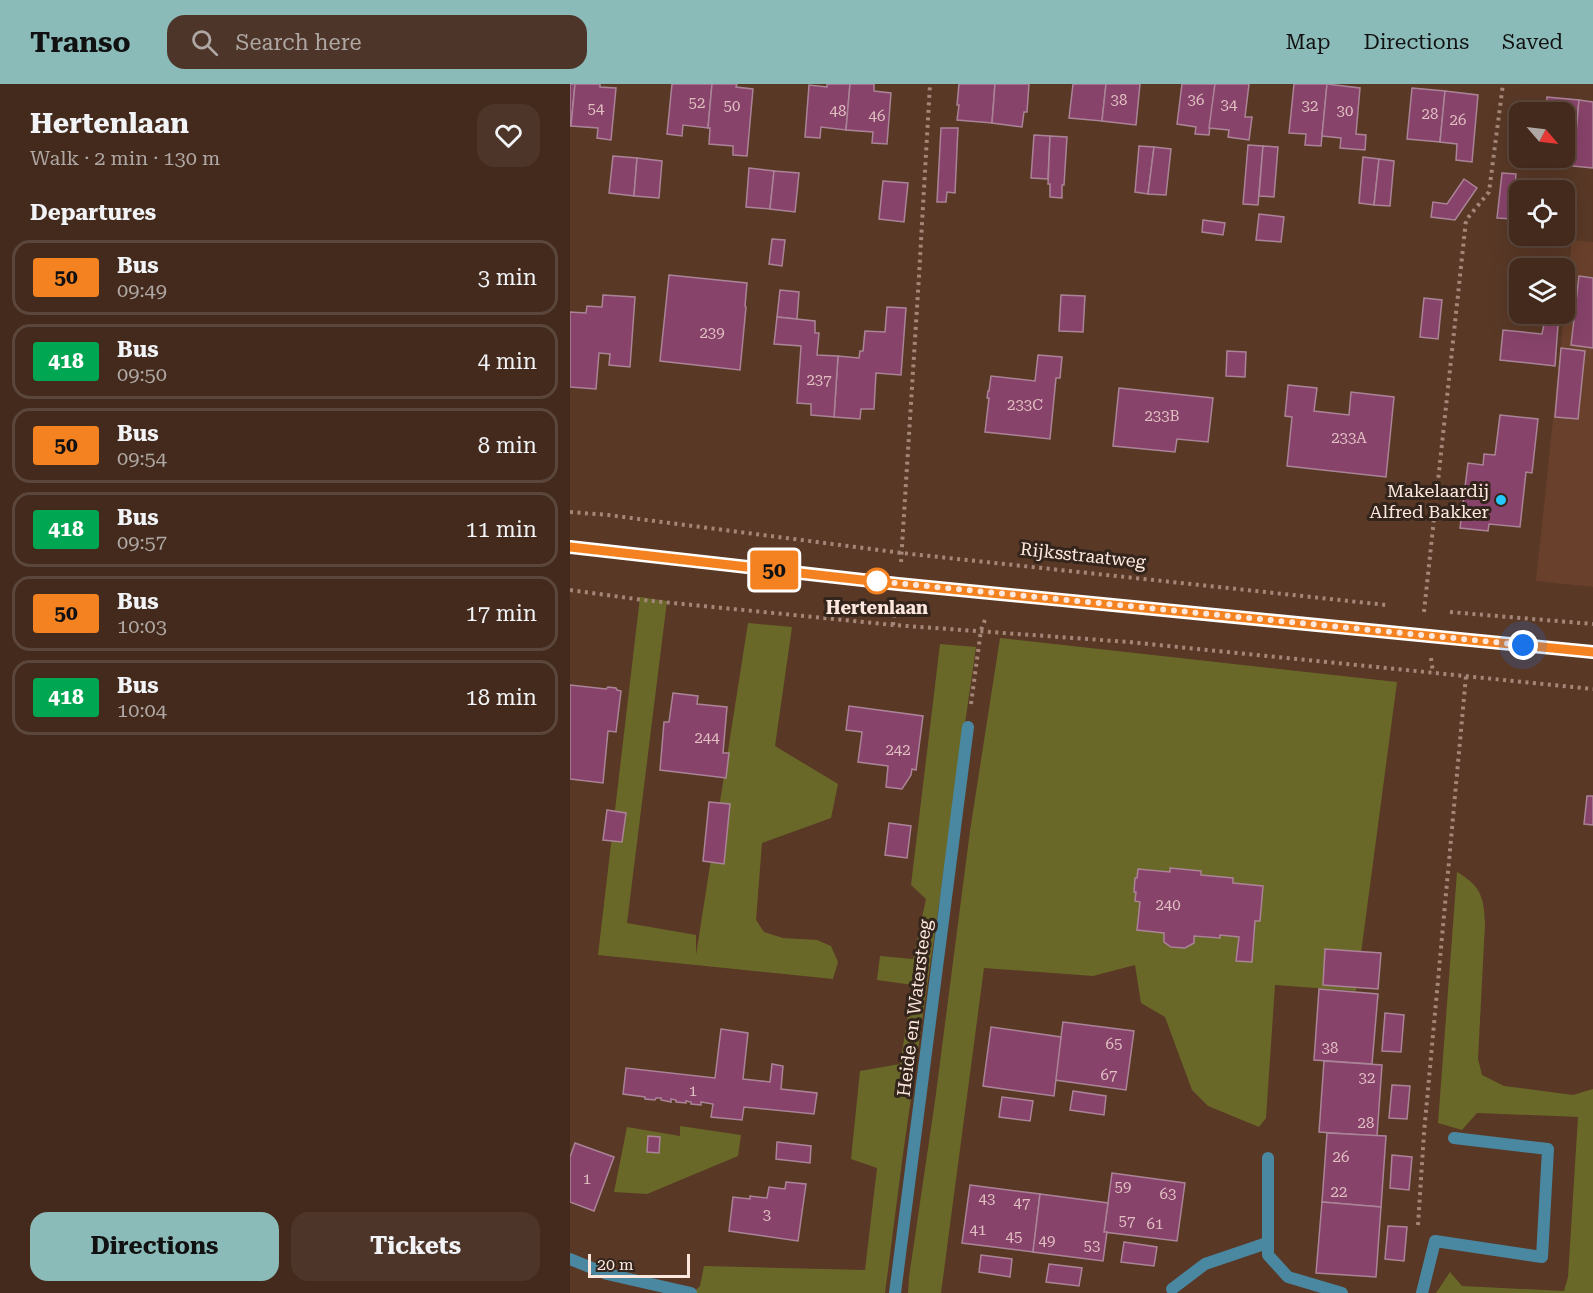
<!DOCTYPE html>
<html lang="en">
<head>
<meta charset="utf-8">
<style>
  body { margin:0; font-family:"Roboto Serif",serif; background:#4d3629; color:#f1f3f6; height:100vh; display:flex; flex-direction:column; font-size:22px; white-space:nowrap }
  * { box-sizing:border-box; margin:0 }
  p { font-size:20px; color:#afa7a3 }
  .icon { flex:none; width:33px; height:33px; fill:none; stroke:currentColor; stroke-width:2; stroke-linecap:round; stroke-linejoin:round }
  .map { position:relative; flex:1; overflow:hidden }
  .panel { display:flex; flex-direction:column; background:#432a1c; width:570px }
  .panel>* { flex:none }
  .badge { padding:0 12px; border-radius:4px; font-size:21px; line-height:39px }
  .needle { width:39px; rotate:118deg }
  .tools { position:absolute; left:939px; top:18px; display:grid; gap:12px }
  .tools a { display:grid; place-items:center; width:66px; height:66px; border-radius:12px; background:#432a1c; box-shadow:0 6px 24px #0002,0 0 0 2px #5b463b; font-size:30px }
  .scale { position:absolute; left:18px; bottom:15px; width:102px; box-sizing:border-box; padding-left:6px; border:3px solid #fee8de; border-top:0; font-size:16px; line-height:21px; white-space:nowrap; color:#fee8de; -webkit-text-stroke:4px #33241c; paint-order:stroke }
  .you { position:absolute; width:30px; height:30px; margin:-15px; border:4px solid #fff; border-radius:50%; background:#1a73e8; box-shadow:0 0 0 9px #1a73e833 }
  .map>.badge { position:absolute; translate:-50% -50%; box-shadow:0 0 0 3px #fff }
  h2 { padding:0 30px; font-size:22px; line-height:54px }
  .round { display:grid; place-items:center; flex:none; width:63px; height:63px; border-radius:18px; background:#4d3629 }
  .summary { display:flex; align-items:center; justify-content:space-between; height:102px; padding:0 30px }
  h1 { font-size:28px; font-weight:700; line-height:45px }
  .cta { display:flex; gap:12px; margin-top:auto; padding:12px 30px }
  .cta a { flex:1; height:69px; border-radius:18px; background:#8bbbb9; color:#111; font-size:24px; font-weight:700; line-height:69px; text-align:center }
  .cta a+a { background:#4d3629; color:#f1f3f6 }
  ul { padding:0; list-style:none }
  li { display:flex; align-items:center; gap:18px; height:75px; margin:0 12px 9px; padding:0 18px; border:3px solid #5b463b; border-radius:18px }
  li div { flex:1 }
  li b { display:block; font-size:22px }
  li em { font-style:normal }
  li .badge { min-width:66px; font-weight:700; text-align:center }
  header { display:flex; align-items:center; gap:36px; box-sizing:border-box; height:84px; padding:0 30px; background:#8bbbb9; color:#111 }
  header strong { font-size:28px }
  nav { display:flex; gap:33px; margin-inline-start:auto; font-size:21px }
  .search { width:420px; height:54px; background:#4d3629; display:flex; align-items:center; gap:15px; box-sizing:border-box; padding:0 21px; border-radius:18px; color:#afa7a3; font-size:22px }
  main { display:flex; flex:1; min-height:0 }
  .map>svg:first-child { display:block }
  .built { fill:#69402b }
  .green { fill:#6a6828 }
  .building { fill:#88436a; stroke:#ab8397; stroke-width:1.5 }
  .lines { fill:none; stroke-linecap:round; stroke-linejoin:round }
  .path { stroke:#a48779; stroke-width:4; stroke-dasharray:3 4.5; stroke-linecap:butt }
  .service { stroke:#4a87a0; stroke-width:12 }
  .minor { stroke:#4a87a0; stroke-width:12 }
  .secondary { stroke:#42acd5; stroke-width:12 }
  .line-casing { stroke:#fff; stroke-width:14 }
  .line { stroke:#f58220; stroke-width:9 }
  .walk { stroke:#fee8de; stroke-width:6; stroke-dasharray:0 10.8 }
  .poi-dot { fill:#26c9fe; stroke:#33241c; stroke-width:2 }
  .stop-dot { fill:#fff; stroke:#f58220; stroke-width:3 }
  .labels { text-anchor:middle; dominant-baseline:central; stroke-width:6; stroke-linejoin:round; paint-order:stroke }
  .number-label { font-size:15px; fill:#e0bfc1 }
  .poi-label { font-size:18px; fill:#fee8de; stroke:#33241c; text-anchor:end }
  .street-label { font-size:18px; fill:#fee8de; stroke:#33241c }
  .stop-label { font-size:18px; font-weight:bold; fill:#fee8de; stroke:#33241c }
</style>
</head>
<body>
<header>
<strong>Transo</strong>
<div class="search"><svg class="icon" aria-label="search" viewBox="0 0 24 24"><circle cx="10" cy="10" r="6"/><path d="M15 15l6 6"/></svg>Search here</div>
<nav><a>Map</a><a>Directions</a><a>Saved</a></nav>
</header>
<main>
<section class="panel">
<div class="summary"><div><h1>Hertenlaan</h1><p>Walk · 2 min · 130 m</p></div><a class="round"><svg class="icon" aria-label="heart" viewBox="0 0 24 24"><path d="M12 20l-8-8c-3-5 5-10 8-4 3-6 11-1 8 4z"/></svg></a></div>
<h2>Departures</h2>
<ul>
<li><span class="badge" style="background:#f58220;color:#111">50</span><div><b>Bus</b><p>09:49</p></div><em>3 min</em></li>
<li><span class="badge" style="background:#00a651;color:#fff">418</span><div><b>Bus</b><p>09:50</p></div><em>4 min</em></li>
<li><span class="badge" style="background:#f58220;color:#111">50</span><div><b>Bus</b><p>09:54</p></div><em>8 min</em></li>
<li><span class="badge" style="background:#00a651;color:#fff">418</span><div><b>Bus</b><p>09:57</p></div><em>11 min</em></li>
<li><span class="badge" style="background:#f58220;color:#111">50</span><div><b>Bus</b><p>10:03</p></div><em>17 min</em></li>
<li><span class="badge" style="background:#00a651;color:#fff">418</span><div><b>Bus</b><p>10:04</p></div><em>18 min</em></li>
</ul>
<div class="cta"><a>Directions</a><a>Tickets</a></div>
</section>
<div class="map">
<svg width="1023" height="1209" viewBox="0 0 1023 1209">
  <rect width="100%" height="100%" fill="#593826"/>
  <!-- built -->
  <polygon class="built" points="1002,156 1023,158 1023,503 966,497"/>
  <!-- green -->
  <g class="green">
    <polygon points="70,513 97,517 57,839 126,851 126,871 178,539 222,543 205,662 268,700 261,734 192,759 186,836 194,848 213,854 247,856 261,862 268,878 263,895 28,871"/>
    <polygon points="430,554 827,598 786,907 705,901 696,1034 689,1043 638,1022 622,1006 595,933 571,919 565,881 523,892 414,884 371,1209 338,1209 339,1193 365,1017 400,747"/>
    <polygon points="370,560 406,563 333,1070 315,1209 123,1209 130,1202 134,1182 295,1186 307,1084 281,1075 290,987 330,980 343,901 307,896 310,872 343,875 356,815 341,801"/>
    <path d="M887,788c24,14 27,25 28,52l-7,135 4,16 22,11 69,9 20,-6v204h-157l14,-21 12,14 102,5 4,-14 10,-160 -101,-4 -15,17 -24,-7z"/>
    <polygon points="110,1042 171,1051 168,1072 77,1110 44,1108 57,1043 110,1052"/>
  </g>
  <!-- building -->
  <g class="building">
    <polygon points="0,0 5,0 1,42 0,42"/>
    <polygon points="5,0 30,0 30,3 46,4 41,56 27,54 28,44 1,42"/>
    <polygon points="102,0 142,0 138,44 113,41 112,52 97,50"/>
    <polygon points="142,0 167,0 166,3 183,5 177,72 163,71 163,62 139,60 140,44 138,44"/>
    <polygon points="257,0 280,0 276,46 251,43 250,54 235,53 239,1 257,3"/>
    <polygon points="280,0 304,0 304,7 321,9 317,60 302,59 303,48 276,46"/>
    <polygon points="389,0 425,0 422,39 387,36 389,21 387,21"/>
    <polygon points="425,0 459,0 457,28 454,28 452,43 422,39"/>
    <polygon points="503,0 536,0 532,37 499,34"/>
    <polygon points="536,0 570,0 566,41 532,37"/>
    <polygon points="612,0 645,0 639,51 625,50 626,43 607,40"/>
    <polygon points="645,0 679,0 675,33 682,33 679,56 658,53 659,46 639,44"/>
    <polygon points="724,0 757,0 751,62 735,61 736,50 719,49"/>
    <polygon points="757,0 790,4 786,50 796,51 795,66 770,64 771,54 752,52"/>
    <polygon points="842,4 875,7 870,58 837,55"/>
    <polygon points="875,7 908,11 902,78 886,76 887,60 870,58"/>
    <polygon points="977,13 1009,16 1004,68 994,67 994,28 976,28"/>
    <polygon points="1009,16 1023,18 1023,84 1003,82"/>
    <polygon points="371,44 388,44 385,109 377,108 376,118 367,118"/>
    <polygon points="464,51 480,52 478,95 461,94"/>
    <polygon points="480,52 497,53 494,101 492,101 492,114 480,113 480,100 478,100"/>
    <polygon points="678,61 693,62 688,121 673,120"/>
    <polygon points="569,62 584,63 578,110 565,108"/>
    <polygon points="693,62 708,63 704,113 689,112"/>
    <polygon points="584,63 601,65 596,111 578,110"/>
    <polygon points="43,72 67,74 64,112 39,109"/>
    <polygon points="793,73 809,75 804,121 789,119"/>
    <polygon points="67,74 92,77 89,114 64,112"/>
    <polygon points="809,75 824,77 820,122 804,121"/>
    <polygon points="179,84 204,87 200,125 176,123"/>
    <polygon points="204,87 229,89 225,128 200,125"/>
    <polygon points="932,89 946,90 942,135 927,134"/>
    <polygon points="894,95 907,104 885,136 861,133 863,118 877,120"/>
    <polygon points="313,97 338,99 334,138 309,135"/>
    <polygon points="689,130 714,133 711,158 686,156"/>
    <polygon points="633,136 655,139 653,151 632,148"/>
    <polygon points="202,155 215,156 212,182 199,180"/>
    <polygon points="99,191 177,199 175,222 176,223 170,286 90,277"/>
    <polygon points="1009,192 1023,194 1023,264 1001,261"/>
    <polygon points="210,206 229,208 227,235 207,233"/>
    <polygon points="33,211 65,213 60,283 39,281 40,270 29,269 26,305 0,303 0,228 16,229 17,222 32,223"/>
    <polygon points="491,211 515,212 513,248 489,247"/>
    <polygon points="854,214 872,216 868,255 850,253"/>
    <polygon points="317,223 336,224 331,291 306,289 304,325 291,325 290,335 264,333 268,272 289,274 290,267 293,267 295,247 315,248"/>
    <polygon points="207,233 245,237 245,249 249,249 247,271 268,272 264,333 241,331 241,320 227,319 231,262 204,260"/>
    <polygon points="974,240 988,241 985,282 930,276 933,246 972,250"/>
    <polygon points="991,264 1015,267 1008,335 985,333"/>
    <polygon points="657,267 676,268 675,293 656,292"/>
    <polygon points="468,271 492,273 490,294 486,294 480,355 415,348 419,314 417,314 418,307 419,307 421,292 465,297"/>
    <polygon points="718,301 747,304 744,327 779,331 781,308 824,313 816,393 717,382 722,333 715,332"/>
    <polygon points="549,304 643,314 638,358 607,355 605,368 543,362"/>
    <polygon points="930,331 968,335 962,389 956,388 950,443 919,440 918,447 890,444 898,379 913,381 914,370 925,371"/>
    <polygon points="0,601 36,605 38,603 46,604 47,606 51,607 46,648 38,647 33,699 0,695"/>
    <polygon points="103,609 128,612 127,620 157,623 153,669 159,669 156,694 90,686 94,638 99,638"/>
    <polygon points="279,622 353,632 346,686 342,685 341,691 332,705 316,703 318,682 288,678 292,648 276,646"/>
    <polygon points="1017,712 1023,712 1023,741 1014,740"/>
    <polygon points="139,718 160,720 154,780 133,777"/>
    <polygon points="37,726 56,729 52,758 33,756"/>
    <polygon points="319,739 341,742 337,774 315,771"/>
    <polygon points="600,784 631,787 631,791 663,794 663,799 693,802 690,837 685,837 682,878 666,877 669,853 650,851 650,854 624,852 624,859 615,864 601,863 594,858 594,849 567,846 570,818 565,817 566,808 564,808 565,794 567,794 568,785 600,788"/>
    <polygon points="755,865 811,869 808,905 753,901"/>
    <polygon points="749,905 808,910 802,980 744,976"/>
    <polygon points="815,929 834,931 831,968 812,967"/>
    <polygon points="493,938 564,947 556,1006 485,996"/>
    <polygon points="421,943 491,953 484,1012 413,1002"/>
    <polygon points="151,945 178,949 173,995 200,998 202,980 213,982 211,1005 247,1009 244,1030 174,1023 172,1036 141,1033 143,1020 131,1018 131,1021 121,1020 121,1018 116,1017 116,1019 106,1018 106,1016 101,1015 101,1018 91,1016 91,1014 86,1014 85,1016 75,1015 75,1013 53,1010 56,984 145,994"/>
    <polygon points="754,977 812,981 807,1052 749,1048"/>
    <polygon points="822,1001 840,1002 837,1035 819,1034"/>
    <polygon points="503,1007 536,1012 534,1031 500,1026"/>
    <polygon points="432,1013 463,1017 460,1037 429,1033"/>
    <polygon points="757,1049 816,1052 811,1123 752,1118"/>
    <polygon points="78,1052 90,1053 89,1069 77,1068"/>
    <polygon points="207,1058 241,1062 240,1079 206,1075"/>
    <polygon points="5,1059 44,1073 24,1127 0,1118 0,1073"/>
    <polygon points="822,1071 842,1073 839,1106 820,1104"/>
    <polygon points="542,1089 615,1099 607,1157 534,1148"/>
    <polygon points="216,1098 236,1100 228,1157 159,1147 163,1113 180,1115 180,1112 197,1114 199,1103 215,1105"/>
    <polygon points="400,1101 470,1110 463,1168 392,1159"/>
    <polygon points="470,1110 538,1119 534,1148 537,1148 533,1177 463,1168"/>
    <polygon points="752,1118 811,1123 806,1193 746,1189"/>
    <polygon points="818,1142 837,1143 834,1177 815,1175"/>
    <polygon points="554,1158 587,1163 584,1182 551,1178"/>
    <polygon points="411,1171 442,1175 440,1193 409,1188"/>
    <polygon points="479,1180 512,1184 509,1202 476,1198"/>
  </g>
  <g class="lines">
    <!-- path -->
    <g class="path">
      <polyline points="0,428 38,431 332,469 816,521"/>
      <polyline points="331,478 349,192 360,0"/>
      <polyline points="0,506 73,516 323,541 559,558 1023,605"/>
      <polyline points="854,528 896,136 919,108 933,0"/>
      <polyline points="880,528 1023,540"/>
      <polyline points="323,541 325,524"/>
      <polyline points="861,574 863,589"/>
      <polyline points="401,620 411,546 416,533"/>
      <polyline points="848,1141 854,1049 896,592"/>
    </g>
    <!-- service -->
    <polyline class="service" points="852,1209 865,1157 972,1173 978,1065 884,1054"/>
    <!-- minor -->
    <g class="minor">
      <polyline points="698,1074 698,1171 718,1193 772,1209"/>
      <polyline points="0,1175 37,1190 121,1209"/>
      <polyline points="602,1205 635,1180 697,1159"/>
      <polyline points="325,1209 398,643"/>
    </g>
    <!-- secondary -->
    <polyline class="secondary" points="0,463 328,500 1023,568"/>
  </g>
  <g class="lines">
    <defs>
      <polyline id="line" points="0,463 328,500 1023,568"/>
    </defs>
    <!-- line casing -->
    <use href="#line" class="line-casing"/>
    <!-- line -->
    <use href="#line" class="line"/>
    <!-- walk -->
    <polyline class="walk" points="307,497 305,497 953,561"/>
  </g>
  <!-- markers -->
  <circle class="poi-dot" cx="931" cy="416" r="6"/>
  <circle class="stop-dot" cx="307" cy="497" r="12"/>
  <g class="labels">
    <!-- number labels -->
    <g class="number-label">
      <text x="549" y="16">38</text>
      <text x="626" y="16">36</text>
      <text x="127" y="19">52</text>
      <text x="659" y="21">34</text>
      <text x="162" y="22">50</text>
      <text x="740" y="22">32</text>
      <text x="26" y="25">54</text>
      <text x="268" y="27">48</text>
      <text x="775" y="27">30</text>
      <text x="860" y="30">28</text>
      <text x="307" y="32">46</text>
      <text x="888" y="36">26</text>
      <text x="142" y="249">239</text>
      <text x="249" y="296">237</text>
      <text x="455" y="321">233C</text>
      <text x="592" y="332">233B</text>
      <text x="779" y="354">233A</text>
      <text x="137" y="654">244</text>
      <text x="328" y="666">242</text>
      <text x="598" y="821">240</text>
      <text x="544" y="960">65</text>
      <text x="760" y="964">38</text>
      <text x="539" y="991">67</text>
      <text x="797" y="994">32</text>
      <text x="123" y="1007">1</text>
      <text x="796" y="1039">28</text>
      <text x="771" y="1073">26</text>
      <text x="17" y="1095">1</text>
      <text x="553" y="1103">59</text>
      <text x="769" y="1108">22</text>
      <text x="598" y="1110">63</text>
      <text x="417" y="1115">43</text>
      <text x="452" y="1119">47</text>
      <text x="197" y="1131">3</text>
      <text x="557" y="1137">57</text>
      <text x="585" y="1140">61</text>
      <text x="408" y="1146">41</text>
      <text x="444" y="1153">45</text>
      <text x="477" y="1157">49</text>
      <text x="522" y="1162">53</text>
    </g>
    <!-- poi labels -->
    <g class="poi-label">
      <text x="919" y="406">Makelaardij<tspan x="919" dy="21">Alfred Bakker</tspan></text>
    </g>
    <!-- street labels -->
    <g class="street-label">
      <text transform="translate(513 471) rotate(6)">Rijksstraatweg</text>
      <text transform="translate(344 924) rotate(-83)">Heide en Watersteeg</text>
    </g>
    <!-- stop labels -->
    <g class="stop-label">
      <text x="307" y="523">Hertenlaan</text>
    </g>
  </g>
</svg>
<div class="tools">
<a><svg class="needle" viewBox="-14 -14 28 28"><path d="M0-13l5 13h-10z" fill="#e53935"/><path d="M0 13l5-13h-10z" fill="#afa7a3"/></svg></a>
<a><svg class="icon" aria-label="locate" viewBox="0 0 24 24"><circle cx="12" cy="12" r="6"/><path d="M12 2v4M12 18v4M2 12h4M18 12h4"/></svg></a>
<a><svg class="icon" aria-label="layers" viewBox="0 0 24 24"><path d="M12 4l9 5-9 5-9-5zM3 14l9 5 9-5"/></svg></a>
</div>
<div class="scale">20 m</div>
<div class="you" style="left:953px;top:561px"></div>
<b class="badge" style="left:204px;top:486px;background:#f58220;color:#111">50</b>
</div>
</main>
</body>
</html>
